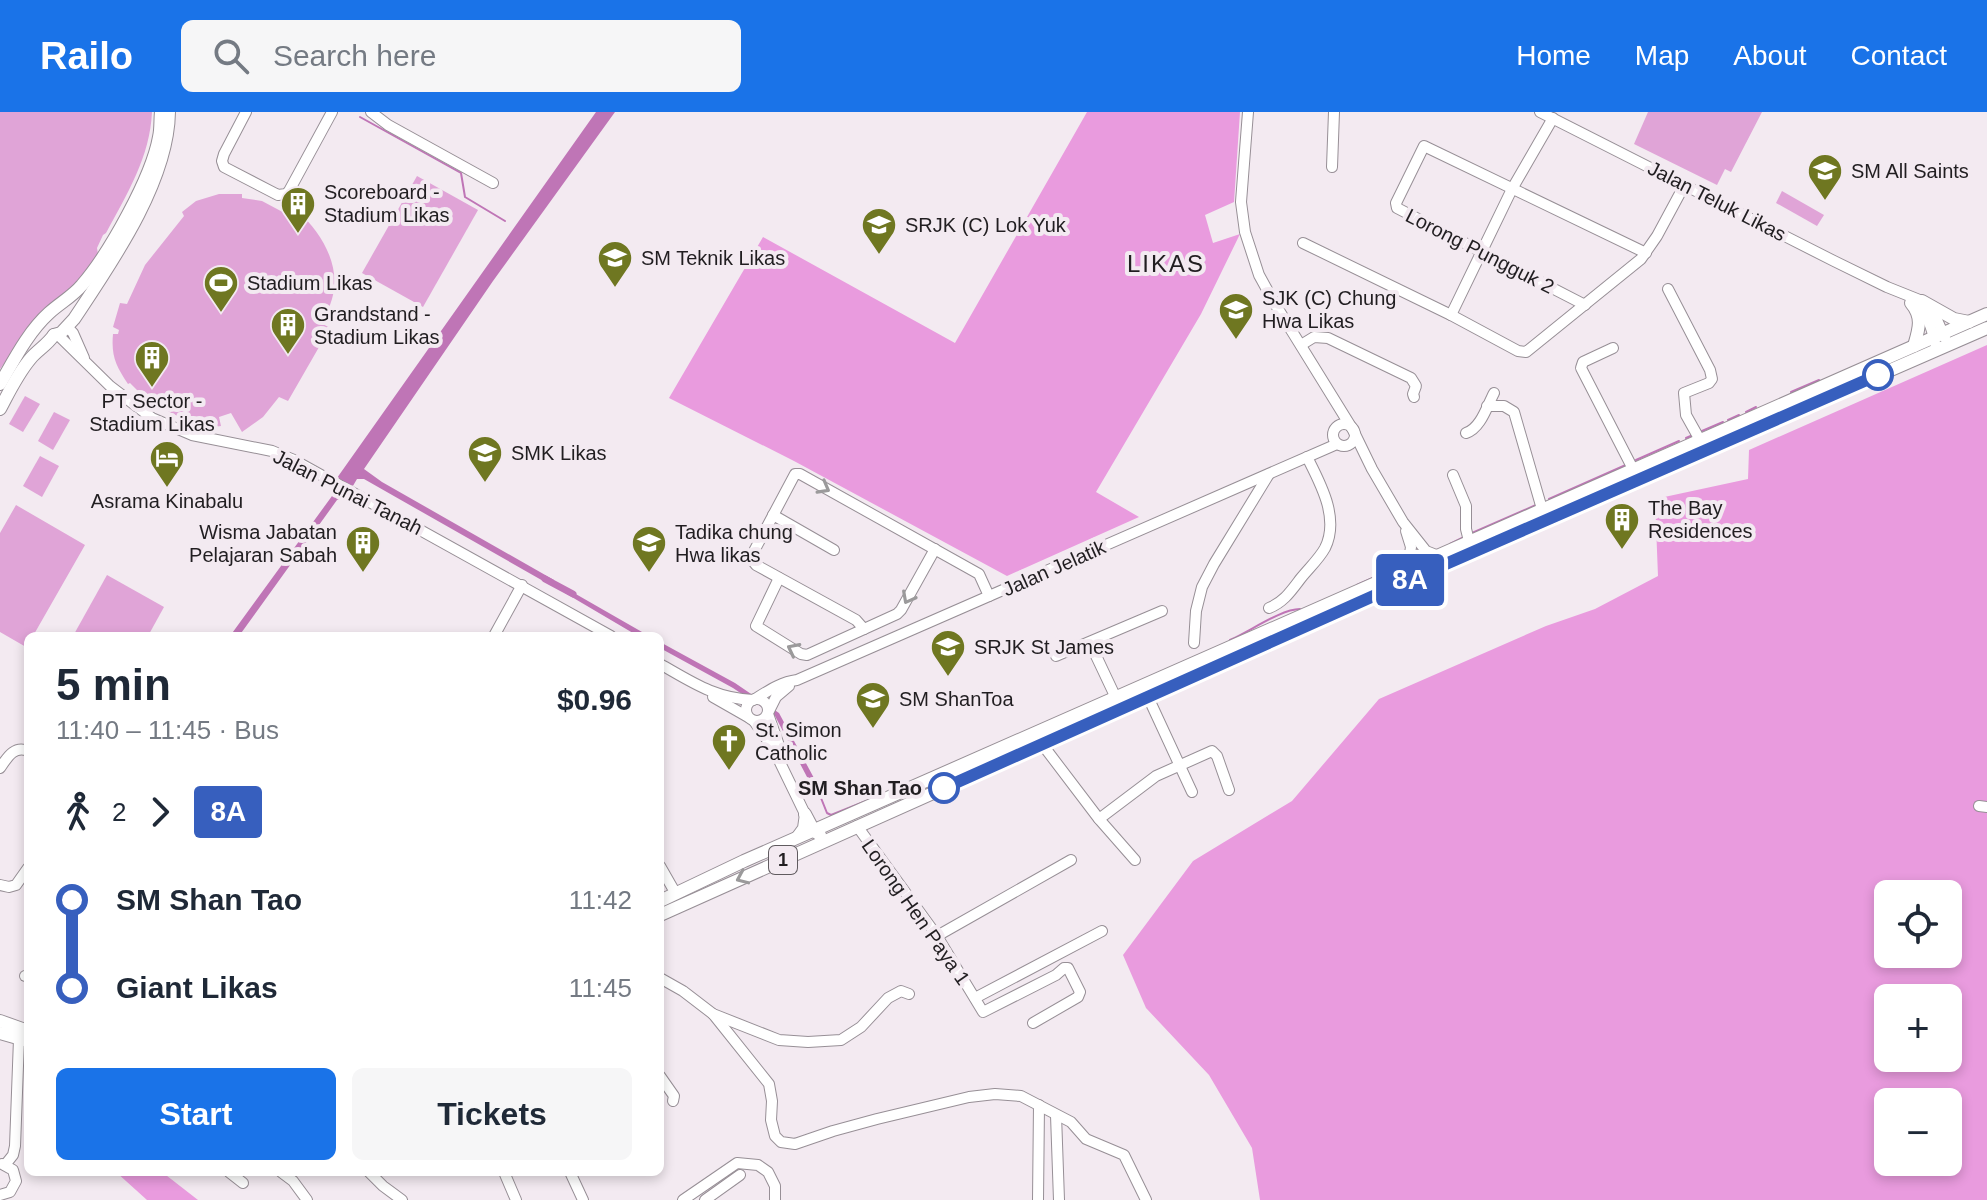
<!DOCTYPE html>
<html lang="en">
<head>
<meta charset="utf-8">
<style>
  body { margin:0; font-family:Arial,sans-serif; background:#f6f6f7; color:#1f2937; height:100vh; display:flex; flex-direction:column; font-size:30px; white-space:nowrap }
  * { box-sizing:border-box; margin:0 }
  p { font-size:26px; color:#747a83 }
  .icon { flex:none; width:44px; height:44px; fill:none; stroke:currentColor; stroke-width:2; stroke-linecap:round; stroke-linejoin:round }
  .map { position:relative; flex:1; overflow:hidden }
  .details { position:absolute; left:24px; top:520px; width:640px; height:544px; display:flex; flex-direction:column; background:#fff; border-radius:12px; box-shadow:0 4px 12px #0003 }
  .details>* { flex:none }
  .badge { padding:0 16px; border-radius:6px; font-size:28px; line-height:52px }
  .fabs { position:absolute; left:1874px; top:768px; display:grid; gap:16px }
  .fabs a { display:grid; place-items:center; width:88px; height:88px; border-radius:12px; background:#fff; box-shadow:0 4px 12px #0003; font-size:40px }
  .map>.badge { position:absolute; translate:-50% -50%; box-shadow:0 0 0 4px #fff }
  .legs { display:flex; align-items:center; gap:12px; height:88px; padding:0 32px; font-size:26px }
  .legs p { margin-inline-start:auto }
  .summary { display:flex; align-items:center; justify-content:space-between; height:136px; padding:0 32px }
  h1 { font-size:44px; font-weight:600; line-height:60px }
  .button { display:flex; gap:16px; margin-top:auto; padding:16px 32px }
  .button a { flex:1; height:92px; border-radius:12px; background:#1a73e8; color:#fff; font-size:32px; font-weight:600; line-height:92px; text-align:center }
  .button a+a { background:#f6f6f7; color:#1f2937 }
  ul { padding:0 32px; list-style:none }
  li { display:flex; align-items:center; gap:28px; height:88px; font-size:30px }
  li i { display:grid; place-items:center; width:12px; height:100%; margin:0 10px; background:currentColor }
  li i::after { content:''; width:20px; height:20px; margin:-10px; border:6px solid; border-radius:50%; background:#fff }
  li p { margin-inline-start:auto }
  li:first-child i { background:linear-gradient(#0000 50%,currentColor 0) }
  li:last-child i { background:linear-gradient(currentColor 50%,#0000 0) }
  header { display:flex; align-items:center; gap:48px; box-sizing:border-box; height:112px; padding:0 40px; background:#1a73e8; color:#fff }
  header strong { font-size:38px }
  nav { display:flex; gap:44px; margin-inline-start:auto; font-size:28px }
  .search { width:560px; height:72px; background:#f6f6f7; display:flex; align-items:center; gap:20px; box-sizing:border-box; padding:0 28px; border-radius:12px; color:#747a83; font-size:30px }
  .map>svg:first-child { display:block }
  .green { fill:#e0a4d7 }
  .forest { fill:#e99bde; fill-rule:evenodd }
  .water { fill:#bf75b6 }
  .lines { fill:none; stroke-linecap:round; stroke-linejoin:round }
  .stream { stroke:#bf75b6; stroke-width:2 }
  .canal { stroke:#bf75b6; stroke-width:7 }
  .minor-casing { stroke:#978f96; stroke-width:12 }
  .major-casing { stroke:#978f96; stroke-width:14 }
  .minor { stroke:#fff; stroke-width:10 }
  .major { stroke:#fff; stroke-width:12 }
  .oneway { stroke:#9b9a9b }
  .line-1-casing { stroke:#fff; stroke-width:18 }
  .line-1 { stroke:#375fbe; stroke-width:12 }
  .stop-1-dot { fill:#fff; stroke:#375fbe; stroke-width:4 }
  .labels { text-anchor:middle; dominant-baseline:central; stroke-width:8; stroke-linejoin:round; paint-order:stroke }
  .shield { fill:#f3eaf1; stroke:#605b5f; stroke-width:2 }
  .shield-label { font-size:18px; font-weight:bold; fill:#211e21 }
  .poi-label { font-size:20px; fill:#211e21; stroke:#f3eaf1; text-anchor:start }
  .street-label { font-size:20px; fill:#211e21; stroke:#f3eaf1 }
  .stop-label { font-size:20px; font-weight:bold; fill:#211e21; stroke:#f3eaf1; text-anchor:end }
  .quarter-label { font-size:24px; letter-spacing:2px; fill:#211e21; stroke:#f3eaf1 }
</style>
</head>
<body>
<header>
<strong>Railo</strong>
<div class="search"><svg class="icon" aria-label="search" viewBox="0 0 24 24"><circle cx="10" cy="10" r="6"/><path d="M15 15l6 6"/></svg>Search here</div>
<nav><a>Home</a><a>Map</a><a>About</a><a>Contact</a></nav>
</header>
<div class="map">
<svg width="1987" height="1088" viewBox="0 0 1987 1088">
  <rect width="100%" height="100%" fill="#f3eaf1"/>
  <!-- green -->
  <g class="green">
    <path d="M0,0h152c-2,45 -25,82 -46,121l-3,2 -6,13 1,6 -8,18 -48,41 -42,56z"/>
    <polygon points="1648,0 1762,0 1731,60 1725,57 1717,73 1634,32"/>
    <polygon points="417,64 478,98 423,195 362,161"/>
    <polygon points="1782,79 1824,103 1817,114 1776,91"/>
    <path d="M219,82h23v4l20,3 30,16 6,-6c25,24 46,58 32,94 -2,6 -6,12 -9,18l9,5 -42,73 -9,-4 -16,20 -21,15 -11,-19 -12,4 2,9 -15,2 1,-6c-29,-1 -43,-12 -64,-31l-3,2 -10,-10 -2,1c-12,-18 -17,-28 -15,-50h5l1,-4 -6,-3 7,-24 7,1 18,-39 39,-49 -2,-4 14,-11z"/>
    <polygon points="25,284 40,292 23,320 9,312"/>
    <polygon points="54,300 70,308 53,338 38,329"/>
    <polygon points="40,344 59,354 42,385 23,374"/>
    <polygon points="16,393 85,433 33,524 28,524 26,535 0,520 0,421"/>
    <polygon points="107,463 164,495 148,524 73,524"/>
  </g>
  <!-- forest -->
  <g class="forest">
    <polygon points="1087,0 1240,0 1234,90 1205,103 1213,131 1240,122 1201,202 1096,380 1139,405 1007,464 794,349 669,286 763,125 955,231"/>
    <path d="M1987,233v855h-727l-8,-52 -43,-73 -63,-67 -23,-53 70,-94 99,-60 87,-102 167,-73 49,-17 63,-33 -3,-77 93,-20 1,-29zM1888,782h60v60h-60zM1888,886h60v60h-60zM1888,990h60v60h-60z"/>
    <polygon points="116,1060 162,1060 198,1088 147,1088"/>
  </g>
  <!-- water -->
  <g class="water">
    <polygon points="596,0 615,0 493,169 364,357 382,370 554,468 552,474 364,367 357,367 347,384 337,388 239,524 230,524 332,384 332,373"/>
    <polygon points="568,476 574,481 649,524 638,524 565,481"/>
    <polygon points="660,530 735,571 779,601 822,681 821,686 817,684 775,604 733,576 660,536"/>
  </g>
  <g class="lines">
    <!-- stream -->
    <g class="stream">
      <polyline points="360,5 461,61 465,85 505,109"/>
      <polyline points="1791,280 1819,268"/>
      <polyline points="1746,300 1756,295"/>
      <polyline points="1728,308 1739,303"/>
      <polyline points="1702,319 1723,310"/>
      <polyline points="1686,326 1693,323"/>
      <polyline points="1636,348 1679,329"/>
      <polyline points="1549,387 1628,352"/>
      <polyline points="1472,421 1536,393"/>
      <polyline points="1450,432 1462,426"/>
      <polyline points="1357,473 1393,457"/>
      <path d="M1230,528c19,-8 51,-31 70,-31"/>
      <polyline points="821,686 827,701 831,703 866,689"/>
    </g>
    <!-- canal -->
    <polyline class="canal" points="545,467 573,482"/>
    <defs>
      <g id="minor">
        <polyline points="246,0 224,42 222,49 224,55 278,83 286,82 289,79 332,0"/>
        <polyline points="371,0 388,13 493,71"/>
        <polyline points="1248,0 1241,90 1245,120 1259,163 1275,192 1353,318 1372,357 1403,410 1426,439 1436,443"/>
        <polyline points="1540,0 1834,149 1887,175 1922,189 1934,201 1945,226"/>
        <polyline points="1332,55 1334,0"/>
        <polyline points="1303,131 1451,203 1518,239 1526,240 1641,147 1657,124 1685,72"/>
        <polyline points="1668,177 1710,258 1712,267 1709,271 1684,281 1686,303 1700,328"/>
        <polyline points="1585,193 1397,96 1396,91 1424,34 1646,141"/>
        <path d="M1915,193c13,9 17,24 20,38"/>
        <polyline points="1451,203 1512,77 1553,6"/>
        <polyline points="67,215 73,221 84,246"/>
        <polyline points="58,223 110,274 152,306 192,323 272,339 294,348 611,524"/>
        <polyline points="1301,233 1314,225 1328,226 1411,266 1416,274 1413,282 1414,285"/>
        <polyline points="1613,236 1583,250 1581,256 1633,357"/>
        <polyline points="1487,294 1504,294 1514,300 1542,397"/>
        <circle cx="1344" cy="323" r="11"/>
        <path d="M1466,321c15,-5 21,-27 28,-40"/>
        <polyline points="1453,363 1466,394 1466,417 1469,429"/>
        <polyline points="773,403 834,438"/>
        <polyline points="1406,419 1411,435 1408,455"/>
        <polyline points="779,466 756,514 801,542 807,543 897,502 901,498 935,437"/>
        <path d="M1269,496c15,-6 22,-17 32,-30 8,-10 18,-19 24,-30 15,-30 -5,-65 -18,-91"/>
        <polyline points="864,517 856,508 756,453 752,448 753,441 795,362 800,362 979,462 989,484"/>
        <polyline points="494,524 522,473"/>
        <polyline points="1090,531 1116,586"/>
        <polyline points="1194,531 1196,499 1202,475 1214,452 1269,362"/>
        <polyline points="1056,544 1162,499"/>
        <path d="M660,552c32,18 54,34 93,36"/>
        <polyline points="713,585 748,605"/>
        <polyline points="1148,585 1192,680"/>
        <circle cx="757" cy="598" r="11"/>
        <path d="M755,587c13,-8 26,-17 42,-19l540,-236"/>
        <polyline points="769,599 776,585 789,574"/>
        <polyline points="768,602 782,642"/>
        <polyline points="754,609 773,636 805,702 803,716 795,727"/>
        <polyline points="1042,632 1099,707 1135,748"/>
        <path d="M0,656c7,-10 14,-23 28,-17"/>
        <polyline points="1979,694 1987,695"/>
        <polyline points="1099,707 1156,664 1212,639 1217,644 1229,678"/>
        <polyline points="857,714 937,824 983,900 1056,863 1064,856 1068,856 1080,880 1078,885 1033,911"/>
        <polyline points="660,754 676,782"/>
        <polyline points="0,773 9,775 16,773 28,756"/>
        <polyline points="937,824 1071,748"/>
        <polyline points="25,864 28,864"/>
        <polyline points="660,866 683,879 713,902 779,928 808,930 841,928 861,915 888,886 901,879 909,882"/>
        <polyline points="975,886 1102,819"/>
        <polyline points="713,902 769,972 772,989 771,1008 775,1024 781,1030 795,1032 833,1019 877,1007 969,985 995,982 1021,984 1071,1010 1086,1027 1124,1043 1146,1088"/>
        <polyline points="660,964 674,984 673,989"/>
        <polyline points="1056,1003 1059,1088"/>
        <polyline points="5,1053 13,1043 15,1034 19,927"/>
        <polyline points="229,1060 243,1071"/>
        <polyline points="281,1060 293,1069 307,1088"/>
        <polyline points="369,1060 383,1074 402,1088"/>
        <polyline points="504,1060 516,1088"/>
        <polyline points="570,1060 583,1088"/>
        <polyline points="0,1083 10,1080 16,1069 13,1058 2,1052"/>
        <polyline points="683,1088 737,1051 758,1053 768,1060 775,1074 775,1088"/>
        <polyline points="705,1088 740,1063"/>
        <polyline points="1038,1088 1039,993"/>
      </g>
      <g id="major">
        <polyline points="1922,189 1954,207 1969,210"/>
        <path d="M1911,191c12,14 8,26 3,43"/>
        <path d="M54,223l7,-2 13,-14c38,-57 94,-137 95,-207"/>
        <path d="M0,272c14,-24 28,-52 49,-71 11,-10 24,-17 33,-28 27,-31 70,-108 77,-148 2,-8 1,-17 2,-25"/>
        <path d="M0,297c9,-17 18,-36 31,-51 7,-8 16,-13 23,-23"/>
        <polyline points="805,702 814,719 820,723"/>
        <polyline points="660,789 744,749 1987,202"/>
        <polyline points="660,803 1441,454 1987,216"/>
        <polyline points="0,909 28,919"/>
        <polyline points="0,921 28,929"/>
      </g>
    </defs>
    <!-- minor casing -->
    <use href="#minor" class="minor-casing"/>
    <!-- major casing -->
    <use href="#major" class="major-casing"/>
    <!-- minor -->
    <use href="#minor" class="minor"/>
    <!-- major -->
    <use href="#major" class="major"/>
  </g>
  <!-- one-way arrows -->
  <defs><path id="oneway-chevron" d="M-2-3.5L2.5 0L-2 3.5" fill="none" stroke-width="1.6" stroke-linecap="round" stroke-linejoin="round" transform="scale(2)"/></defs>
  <g class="oneway">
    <use href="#oneway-chevron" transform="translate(824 376) rotate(29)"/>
    <use href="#oneway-chevron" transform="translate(908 486) rotate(118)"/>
    <use href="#oneway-chevron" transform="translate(793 537) rotate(-153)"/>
    <use href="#oneway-chevron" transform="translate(742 766) rotate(156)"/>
  </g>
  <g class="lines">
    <defs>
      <polyline id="line-1" points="944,676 1416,465 1878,263"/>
    </defs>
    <!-- line-1 casing -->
    <use href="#line-1" class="line-1-casing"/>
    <!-- line-1 -->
    <use href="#line-1" class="line-1"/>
  </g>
  <!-- icons -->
  <defs>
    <symbol id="school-pin" viewBox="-11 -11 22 30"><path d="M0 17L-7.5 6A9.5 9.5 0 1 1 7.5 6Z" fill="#6f7721" stroke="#f3eaf1"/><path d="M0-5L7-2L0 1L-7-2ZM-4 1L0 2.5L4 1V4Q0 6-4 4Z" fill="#fff"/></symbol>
    <symbol id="building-pin" viewBox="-11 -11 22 30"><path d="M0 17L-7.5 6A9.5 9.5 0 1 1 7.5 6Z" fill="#6f7721" stroke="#f3eaf1"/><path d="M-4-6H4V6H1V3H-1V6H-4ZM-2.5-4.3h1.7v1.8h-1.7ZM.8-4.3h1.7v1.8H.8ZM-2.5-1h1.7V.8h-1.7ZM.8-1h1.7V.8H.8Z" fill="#fff"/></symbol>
    <symbol id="stadium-pin" viewBox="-11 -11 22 30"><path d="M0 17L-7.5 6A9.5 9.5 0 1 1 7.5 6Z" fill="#6f7721" stroke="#f3eaf1"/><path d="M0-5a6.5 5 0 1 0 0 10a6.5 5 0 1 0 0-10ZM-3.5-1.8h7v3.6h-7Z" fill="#fff"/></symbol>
    <symbol id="hotel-pin" viewBox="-11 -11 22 30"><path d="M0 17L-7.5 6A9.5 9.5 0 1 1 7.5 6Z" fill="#6f7721" stroke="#f3eaf1"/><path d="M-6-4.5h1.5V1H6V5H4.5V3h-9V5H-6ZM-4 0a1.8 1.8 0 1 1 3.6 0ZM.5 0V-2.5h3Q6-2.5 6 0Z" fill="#fff"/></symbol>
    <symbol id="church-pin" viewBox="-11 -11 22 30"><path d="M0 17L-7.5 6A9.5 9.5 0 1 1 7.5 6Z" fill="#6f7721" stroke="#f3eaf1"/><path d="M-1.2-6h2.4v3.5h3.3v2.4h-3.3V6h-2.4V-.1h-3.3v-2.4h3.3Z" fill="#fff"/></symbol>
  </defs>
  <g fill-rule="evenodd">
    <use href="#school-pin" x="1805" y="39" width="40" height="54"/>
    <use href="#building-pin" x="278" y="72" width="40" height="54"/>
    <use href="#school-pin" x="859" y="93" width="40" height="54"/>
    <use href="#school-pin" x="595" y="126" width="40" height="54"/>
    <use href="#stadium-pin" x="201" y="151" width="40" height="54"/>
    <use href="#school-pin" x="1216" y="178" width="40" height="54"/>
    <use href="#building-pin" x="268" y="193" width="40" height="54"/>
    <use href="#building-pin" x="132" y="226" width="40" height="54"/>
    <use href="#school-pin" x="465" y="321" width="40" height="54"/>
    <use href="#hotel-pin" x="147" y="326" width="40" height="54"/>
    <use href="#building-pin" x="1602" y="388" width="40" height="54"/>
    <use href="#building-pin" x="343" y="411" width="40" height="54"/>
    <use href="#school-pin" x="629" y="411" width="40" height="54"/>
    <use href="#school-pin" x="928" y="515" width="40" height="54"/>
    <use href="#school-pin" x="853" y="567" width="40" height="54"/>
    <use href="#church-pin" x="709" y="609" width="40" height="54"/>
  </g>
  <!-- markers -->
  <g class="stop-1-dot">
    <circle cx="1878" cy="263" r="14"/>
    <circle cx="944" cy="676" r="14"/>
  </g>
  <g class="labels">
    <!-- shield labels -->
    <rect class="shield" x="769" y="734" width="28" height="28" rx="6"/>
    <g class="shield-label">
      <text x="783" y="748">1</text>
    </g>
    <!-- poi labels -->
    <g class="poi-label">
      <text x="1851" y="59">SM All Saints</text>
      <text x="324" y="80">Scoreboard -<tspan x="324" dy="23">Stadium Likas</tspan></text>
      <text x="905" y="113">SRJK (C) Lok Yuk</text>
      <text x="641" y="146">SM Teknik Likas</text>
      <text x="247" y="171">Stadium Likas</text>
      <text x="1262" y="186">SJK (C) Chung<tspan x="1262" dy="23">Hwa Likas</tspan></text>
      <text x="314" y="202">Grandstand -<tspan x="314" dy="23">Stadium Likas</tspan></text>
      <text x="152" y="289" text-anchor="middle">PT Sector -<tspan x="152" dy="23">Stadium Likas</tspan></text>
      <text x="511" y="341">SMK Likas</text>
      <text x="167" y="389" text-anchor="middle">Asrama Kinabalu</text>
      <text x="1648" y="396">The Bay<tspan x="1648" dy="23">Residences</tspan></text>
      <text x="337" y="420" text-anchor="end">Wisma Jabatan<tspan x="337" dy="23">Pelajaran Sabah</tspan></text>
      <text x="675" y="420">Tadika chung<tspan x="675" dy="23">Hwa likas</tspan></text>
      <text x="974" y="535">SRJK St James</text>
      <text x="899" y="587">SM ShanToa</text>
      <text x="755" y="618">St. Simon<tspan x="755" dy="23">Catholic</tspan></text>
    </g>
    <!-- street labels -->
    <g class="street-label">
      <text transform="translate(1717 89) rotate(27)">Jalan Teluk Likas</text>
      <text transform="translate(1480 139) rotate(27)">Lorong Pungguk 2</text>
      <text transform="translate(348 380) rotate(27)">Jalan Punai Tanah</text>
      <text transform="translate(1054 456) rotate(-24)">Jalan Jelatik</text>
      <text transform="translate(916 800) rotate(55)">Lorong Hen Paya 1</text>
    </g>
    <!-- stop labels -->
    <g class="stop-label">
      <text x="922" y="676">SM Shan Tao</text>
    </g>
    <!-- quarter labels -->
    <g class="quarter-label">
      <text x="1166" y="151">LIKAS</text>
    </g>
  </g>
</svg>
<div class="fabs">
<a><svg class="icon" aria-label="locate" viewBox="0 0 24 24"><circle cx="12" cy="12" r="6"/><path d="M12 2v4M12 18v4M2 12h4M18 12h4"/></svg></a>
<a>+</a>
<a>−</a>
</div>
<b class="badge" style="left:1410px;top:468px;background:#375fbe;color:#fff">8A</b>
<section class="details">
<div class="summary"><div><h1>5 min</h1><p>11:40 – 11:45 · Bus</p></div><b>$0.96</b></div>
<div class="legs"><svg class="icon" aria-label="walk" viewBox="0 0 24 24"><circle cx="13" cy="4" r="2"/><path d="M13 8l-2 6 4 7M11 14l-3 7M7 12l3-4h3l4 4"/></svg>2<svg class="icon" aria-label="forward" viewBox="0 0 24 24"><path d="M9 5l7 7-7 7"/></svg><b class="badge" style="background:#375fbe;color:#fff">8A</b></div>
<ul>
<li><i style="color:#375fbe"></i><b>SM Shan Tao</b><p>11:42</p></li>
<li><i style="color:#375fbe"></i><b>Giant Likas</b><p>11:45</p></li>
</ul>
<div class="button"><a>Start</a><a>Tickets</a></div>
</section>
</div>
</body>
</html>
